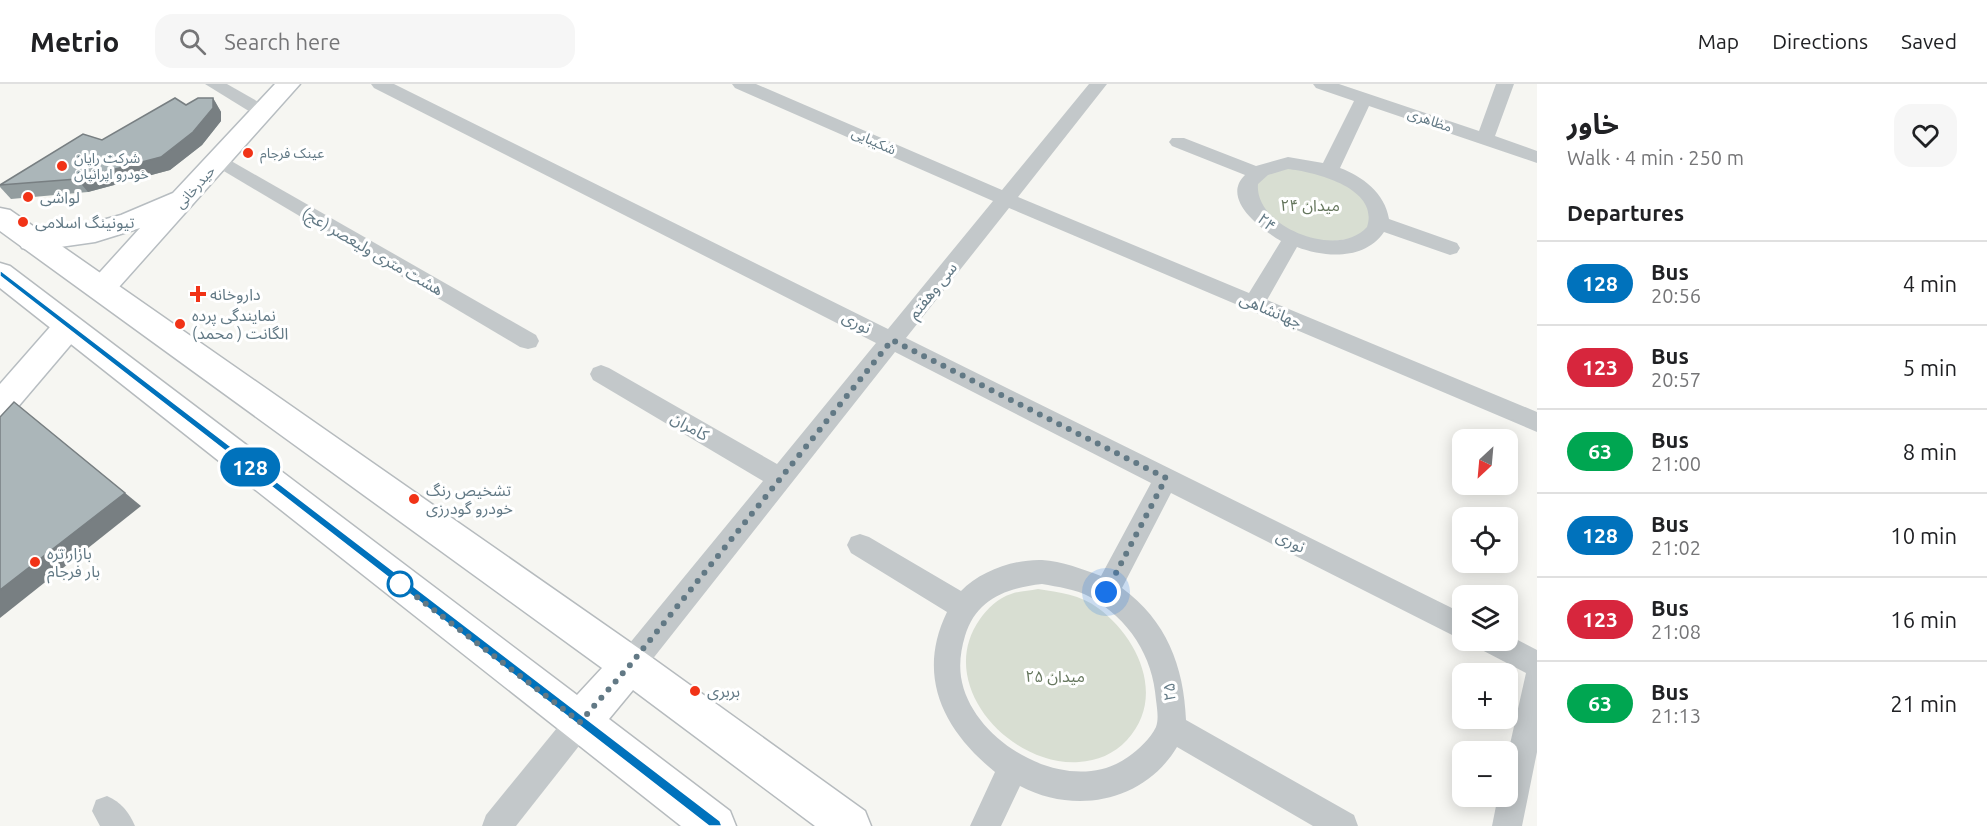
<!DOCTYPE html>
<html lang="en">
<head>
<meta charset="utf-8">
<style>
  body { margin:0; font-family:Ubuntu,"Noto Sans Arabic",sans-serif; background:#f6f6f6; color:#202124; height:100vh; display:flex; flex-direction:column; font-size:22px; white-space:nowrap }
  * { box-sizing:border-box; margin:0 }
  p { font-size:20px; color:#757577 }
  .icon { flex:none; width:33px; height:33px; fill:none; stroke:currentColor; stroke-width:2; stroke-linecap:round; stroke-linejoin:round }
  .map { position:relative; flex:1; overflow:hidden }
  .drawer { display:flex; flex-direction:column; background:#fff; width:450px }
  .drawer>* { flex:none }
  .badge { padding:0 12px; border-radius:20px; font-size:21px; line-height:39px }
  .needle { width:39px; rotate:206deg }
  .buttons { position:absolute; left:1452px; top:345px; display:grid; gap:12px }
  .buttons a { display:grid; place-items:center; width:66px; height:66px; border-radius:12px; background:#fff; box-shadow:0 3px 15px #0003; font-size:30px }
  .you { position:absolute; width:30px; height:30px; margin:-15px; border:4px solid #fff; border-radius:50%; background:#1a73e8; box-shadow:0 0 0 9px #1a73e833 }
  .map>.badge { position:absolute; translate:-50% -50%; box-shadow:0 0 0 3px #fff }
  h2 { padding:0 30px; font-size:22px; line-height:54px }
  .round { display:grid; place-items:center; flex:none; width:63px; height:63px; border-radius:18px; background:#f6f6f6 }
  .overview { display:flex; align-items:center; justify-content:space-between; height:102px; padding:0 30px }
  h1 { font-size:28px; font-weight:700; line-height:45px }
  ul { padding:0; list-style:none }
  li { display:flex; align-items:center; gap:18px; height:84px; padding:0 30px; border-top:2px solid #e0e0e0 }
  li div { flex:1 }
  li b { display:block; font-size:22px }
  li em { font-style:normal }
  li .badge { min-width:66px; font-weight:700; text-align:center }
  header { display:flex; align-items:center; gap:36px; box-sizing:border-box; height:84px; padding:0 30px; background:#fff; border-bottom:2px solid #e0e0e0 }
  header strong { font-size:28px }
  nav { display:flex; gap:33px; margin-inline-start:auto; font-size:21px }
  .search { width:420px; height:54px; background:#f6f6f6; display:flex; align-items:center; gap:15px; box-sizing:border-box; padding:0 21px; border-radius:18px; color:#757577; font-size:22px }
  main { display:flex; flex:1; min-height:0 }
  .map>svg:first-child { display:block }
  .green { fill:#d8ded2 }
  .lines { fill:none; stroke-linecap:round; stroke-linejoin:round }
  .secondary-casing { stroke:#b7bdc1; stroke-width:3 }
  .primary-casing { stroke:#b6bbbe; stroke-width:3 }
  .minor { fill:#c3c8ca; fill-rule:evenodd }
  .secondary { fill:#fff; fill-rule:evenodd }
  .primary { fill:#fff; fill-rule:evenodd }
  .wall { fill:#939d9f }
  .shaded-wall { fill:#787f82 }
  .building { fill:#abb6b9; stroke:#787f82; stroke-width:1.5 }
  .line { fill:#0072bc; stroke:#fff; stroke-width:1.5 }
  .walk { stroke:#627985; stroke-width:6; stroke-dasharray:0 10.8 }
  .poi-dot { fill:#f13317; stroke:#fff; stroke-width:2 }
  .stop-dot { fill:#fff; stroke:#0072bc; stroke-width:3 }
  .labels { text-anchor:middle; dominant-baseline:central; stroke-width:6; stroke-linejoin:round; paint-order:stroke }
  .far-street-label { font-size:14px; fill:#627985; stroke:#fff }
  .far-poi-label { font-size:14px; fill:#627985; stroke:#fff; text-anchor:start }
  .poi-label { font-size:16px; fill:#627985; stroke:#fff; text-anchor:start }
  .park-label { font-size:16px; fill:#66775e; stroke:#fff }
  .street-label { font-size:16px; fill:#627985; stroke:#fff }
</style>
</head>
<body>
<header>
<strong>Metrio</strong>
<div class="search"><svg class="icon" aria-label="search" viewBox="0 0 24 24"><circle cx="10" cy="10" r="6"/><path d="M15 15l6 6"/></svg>Search here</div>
<nav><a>Map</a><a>Directions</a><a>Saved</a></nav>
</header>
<main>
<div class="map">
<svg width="1537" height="742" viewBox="0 0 1537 742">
  <rect width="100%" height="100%" fill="#f6f6f2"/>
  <!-- green -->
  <g class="green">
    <polygon points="1298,82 1353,102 1374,128 1368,152 1315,160 1261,132 1256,96 1266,88"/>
    <path d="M1038,505c21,3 43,6 60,19 41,30 68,90 29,132 -13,14 -30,21 -48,22 -69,5 -145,-78 -99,-143 7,-10 18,-21 31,-25 8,-3 18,-3 27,-5z"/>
  </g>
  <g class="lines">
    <defs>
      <g id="secondary">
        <polygon points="275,0 300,0 111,212 101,216 91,212 87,205 91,198 140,144 95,158 32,167 22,164 18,157 22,150 95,138 121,131 173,109"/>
        <polygon points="68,232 79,235 83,243 79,251 11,331 0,335 0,300 57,235"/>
      </g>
      <polygon id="primary" points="0,124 10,126 644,568 865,727 871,742 815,742 633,606 609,635 730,727 736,742 681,742 0,204 0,179 10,182 577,611 602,584 0,147"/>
    </defs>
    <!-- secondary casing -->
    <use href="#secondary" class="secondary-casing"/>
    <!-- primary casing -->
    <use href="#primary" class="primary-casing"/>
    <!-- minor -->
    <g class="minor">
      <polygon points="205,0 227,0 269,24 272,28 269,32 257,32"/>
      <path d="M371,0h23l494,245 105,-128 -258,-113 -3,-4h24l246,106 87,-106h18l-89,113 231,96 32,-52c-19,-11 -61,-42 -36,-66l-73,-29 -3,-4 3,-4h12l72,28 32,-9 35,6 31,-62 -38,-13 -3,-4h26l140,47 17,-47h18l-19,52 42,15v12l-168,-57 -29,62c22,8 45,25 49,51l68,24 3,5 -3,5 -7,2 -66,-23c-19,28 -58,26 -87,15l-30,53 270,112v20l-528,-224 -103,130 556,275v27l-291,-147 -49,95c44,32 62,78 64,132l168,95 4,11h-45l-136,-79c-33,55 -102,68 -157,39l-19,40h-31l25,-54c-52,-42 -79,-96 -48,-160l-96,-59 -4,-8 4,-8 9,-3 9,3 92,54c19,-20 54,-32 81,-31 20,1 40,9 59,16l50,-93 -256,-131 -255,323 -10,4 -10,-4 -4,-10 4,-10 143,-174 -170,-101 -3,-6 3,-6 8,-3 8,3 168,96 99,-121 -502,-255zM1288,85c27,3 92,19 79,58 -29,33 -113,0 -109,-43l10,-9zM1042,500c16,3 34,5 48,13 39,22 63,59 66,103 1,8 3,19 0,27 -6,12 -17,22 -28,30 -58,42 -157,-14 -167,-80 -2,-14 0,-28 4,-41 11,-37 41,-48 77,-52z"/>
      <polygon points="219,70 536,251 539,257 536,263 528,265 520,263 212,80 210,76 212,72"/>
      <polygon points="1508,551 1537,566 1537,668 1522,742 1492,742 1498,712 1508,712 1508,669 1526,589 1480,565 1477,556 1508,556"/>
      <polygon points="580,624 590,628 594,638 590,648 516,742 482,742 486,731 570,628"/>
      <path d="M107,712c14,6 22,16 28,30h-35l-8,-15 4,-11z"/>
    </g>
    <!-- secondary -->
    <use href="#secondary" class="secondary"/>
    <!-- primary -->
    <use href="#primary" class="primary"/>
  </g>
  <!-- wall -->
  <polygon class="wall" points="213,14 221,28 221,37 202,61 170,86 88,108 11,115 0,103 0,101 102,56 186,21"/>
  <!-- shaded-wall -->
  <g class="shaded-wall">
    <polygon points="213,14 221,28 221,37 202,61 170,86 88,108 77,95"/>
    <polygon points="14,318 141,422 0,534 0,506"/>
  </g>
  <!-- building -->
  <g class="building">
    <polygon points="175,14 186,21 198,14 213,14 213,24 193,48 161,73 77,95 0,101 83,50 102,56"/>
    <polygon points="14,318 125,409 0,506 0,333"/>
  </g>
  <!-- line -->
  <polygon class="line" points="0,186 720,737 722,742 709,742 0,192"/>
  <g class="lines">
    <!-- walk -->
    <polyline class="walk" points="400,500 580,638 630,581 892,256 1166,394 1106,508"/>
  </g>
  <!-- markers -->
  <g class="poi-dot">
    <circle cx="248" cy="69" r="6"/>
    <circle cx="62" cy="82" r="6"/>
    <circle cx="28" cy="113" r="6"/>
    <circle cx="23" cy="138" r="6"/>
    <path d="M195 201h6v6h6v6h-6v6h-6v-6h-6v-6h6z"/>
    <circle cx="180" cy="240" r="6"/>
    <circle cx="414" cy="415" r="6"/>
    <circle cx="35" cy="478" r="6"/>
    <circle cx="695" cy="607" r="6"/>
  </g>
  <circle class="stop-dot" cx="400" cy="500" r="12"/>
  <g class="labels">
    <!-- far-street labels -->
    <g class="far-street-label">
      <text transform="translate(1430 36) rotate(19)">مظاهری</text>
      <text transform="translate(874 57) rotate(24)">شکیبایی</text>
      <text transform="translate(195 103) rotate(-48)">حیدرخانی</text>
    </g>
    <!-- far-poi labels -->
    <g class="far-poi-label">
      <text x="260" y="69">عینک فرجام</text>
      <text x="74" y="74">شرکت رایان<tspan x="74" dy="16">خودرو ایرانیان</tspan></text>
    </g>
    <!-- poi labels -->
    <g class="poi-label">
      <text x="40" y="113">لواشی</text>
      <text x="35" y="138">تیونینگ اسلامی</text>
      <text x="210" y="210">داروخانه</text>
      <text x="192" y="231">نمایندگی پرده<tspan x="192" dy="18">الگانت ( محمد)</tspan></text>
      <text x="426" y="406">تشخیص رنگ<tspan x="426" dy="18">خودرو گودرزی</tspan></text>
      <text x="47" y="469">بازار تره<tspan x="47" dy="18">بار فرجام</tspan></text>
      <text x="707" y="607">بربری</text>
    </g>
    <!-- park labels -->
    <g class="park-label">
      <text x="1310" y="121">میدان ۲۴</text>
      <text x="1055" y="592">میدان ۲۵</text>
    </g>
    <!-- street labels -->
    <g class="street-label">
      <text transform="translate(1267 138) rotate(41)">۲۴</text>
      <text transform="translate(373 167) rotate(30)">هشت متری ولیعصر (عج)</text>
      <text transform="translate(932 206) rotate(-51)">سی وهفتم</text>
      <text transform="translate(1271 226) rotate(23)">جهانشاهی</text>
      <text transform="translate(857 238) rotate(27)">نوری</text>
      <text transform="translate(690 342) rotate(30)">کامران</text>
      <text transform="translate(1291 457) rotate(27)">نوری</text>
      <text transform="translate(1169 608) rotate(-94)">۲۵</text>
    </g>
  </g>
</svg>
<div class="buttons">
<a><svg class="needle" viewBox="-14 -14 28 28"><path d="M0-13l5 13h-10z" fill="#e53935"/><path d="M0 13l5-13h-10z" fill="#757577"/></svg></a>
<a><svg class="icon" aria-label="locate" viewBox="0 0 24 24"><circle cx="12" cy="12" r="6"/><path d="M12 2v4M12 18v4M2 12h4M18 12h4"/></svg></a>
<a><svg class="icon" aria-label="layers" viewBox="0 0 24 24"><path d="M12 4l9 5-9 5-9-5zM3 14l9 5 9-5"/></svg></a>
<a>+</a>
<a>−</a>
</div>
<div class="you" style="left:1106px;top:508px"></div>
<b class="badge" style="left:250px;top:383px;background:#0072bc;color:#fff">128</b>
</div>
<section class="drawer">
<div class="overview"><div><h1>خاور</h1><p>Walk · 4 min · 250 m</p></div><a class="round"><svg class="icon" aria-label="heart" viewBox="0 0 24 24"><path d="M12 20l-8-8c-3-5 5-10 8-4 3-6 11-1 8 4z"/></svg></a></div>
<h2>Departures</h2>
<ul>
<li><span class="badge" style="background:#0072bc;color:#fff">128</span><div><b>Bus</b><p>20:56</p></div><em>4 min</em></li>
<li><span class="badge" style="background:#d7263d;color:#fff">123</span><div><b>Bus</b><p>20:57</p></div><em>5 min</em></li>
<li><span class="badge" style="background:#00a651;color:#fff">63</span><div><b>Bus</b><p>21:00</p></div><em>8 min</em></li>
<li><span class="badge" style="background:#0072bc;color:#fff">128</span><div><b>Bus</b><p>21:02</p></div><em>10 min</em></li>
<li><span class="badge" style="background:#d7263d;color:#fff">123</span><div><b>Bus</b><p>21:08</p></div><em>16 min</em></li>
<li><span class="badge" style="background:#00a651;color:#fff">63</span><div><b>Bus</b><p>21:13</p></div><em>21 min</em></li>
</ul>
</section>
</main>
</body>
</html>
